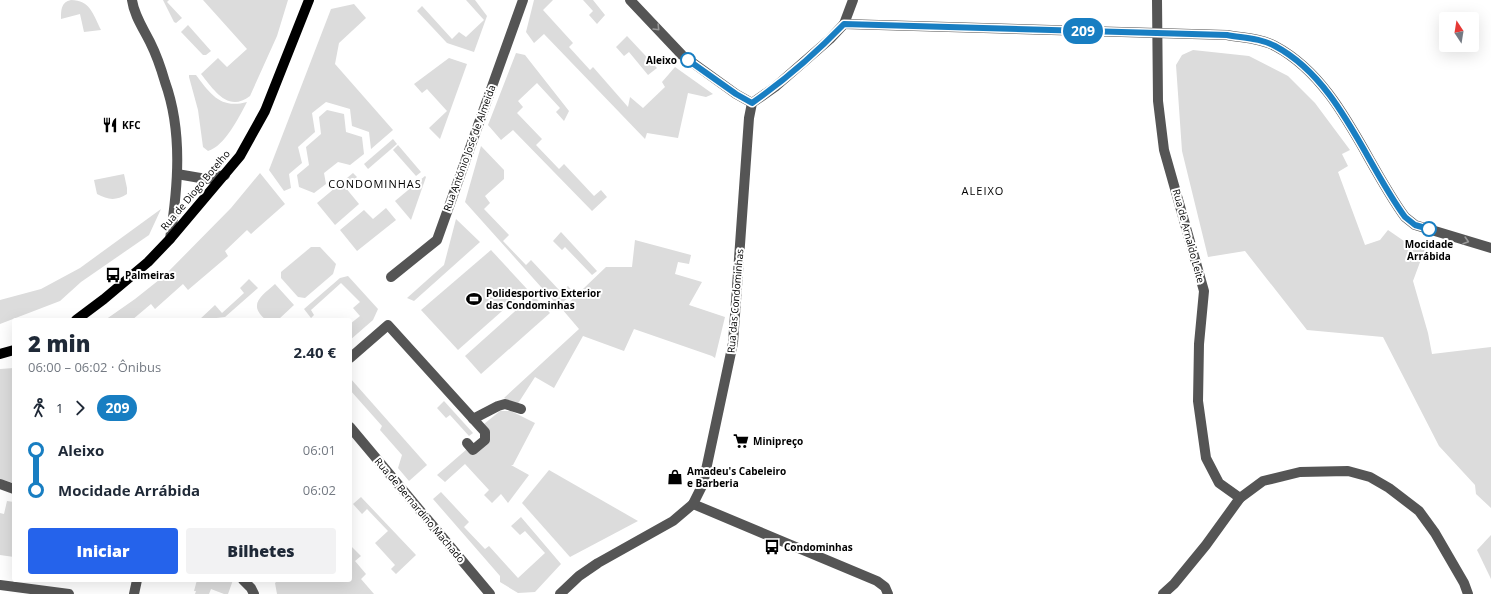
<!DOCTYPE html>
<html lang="pt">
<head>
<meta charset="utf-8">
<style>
  body { margin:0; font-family:"Open Sans",sans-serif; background:#f2f2f3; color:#1f2937; height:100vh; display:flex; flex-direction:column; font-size:15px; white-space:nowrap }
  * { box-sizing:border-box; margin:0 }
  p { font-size:13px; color:#747a83 }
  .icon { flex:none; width:22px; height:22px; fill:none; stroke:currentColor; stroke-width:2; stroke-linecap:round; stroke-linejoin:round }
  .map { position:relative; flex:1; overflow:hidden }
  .sheet { position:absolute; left:12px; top:318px; width:340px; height:264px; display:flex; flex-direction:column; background:#fff; border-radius:4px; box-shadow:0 4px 16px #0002 }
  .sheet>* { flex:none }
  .badge { padding:0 8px; border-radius:13px; font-size:14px; line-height:26px }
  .needle { width:26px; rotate:348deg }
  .buttons { position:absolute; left:1439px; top:12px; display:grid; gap:8px }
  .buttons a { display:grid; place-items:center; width:40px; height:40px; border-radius:4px; background:#fff; box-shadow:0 4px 16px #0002; font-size:20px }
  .map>.badge { position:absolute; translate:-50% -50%; box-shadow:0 0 0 2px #fff }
  .legs { display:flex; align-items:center; gap:6px; height:44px; padding:0 16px; font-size:13px }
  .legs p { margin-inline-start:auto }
  .summary { display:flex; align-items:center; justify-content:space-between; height:68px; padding:0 16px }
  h1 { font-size:22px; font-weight:800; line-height:30px }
  .cta { display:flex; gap:8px; margin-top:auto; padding:8px 16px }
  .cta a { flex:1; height:46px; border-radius:4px; background:#2563eb; color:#fff; font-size:16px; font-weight:800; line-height:46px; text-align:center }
  .cta a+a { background:#f2f2f3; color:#1f2937 }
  ul { padding:0 16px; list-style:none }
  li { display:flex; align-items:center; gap:14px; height:40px; font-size:15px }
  li i { display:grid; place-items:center; width:6px; height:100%; margin:0 5px; background:currentColor }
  li i::after { content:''; width:10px; height:10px; margin:-5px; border:3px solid; border-radius:50%; background:#fff }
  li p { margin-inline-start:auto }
  li:first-child i { background:linear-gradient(#0000 50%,currentColor 0) }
  li:last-child i { background:linear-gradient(currentColor 50%,#0000 0) }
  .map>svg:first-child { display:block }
  .green { fill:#dcdcdc }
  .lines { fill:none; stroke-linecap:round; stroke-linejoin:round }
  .minor { stroke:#555; stroke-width:10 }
  .major { stroke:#000; stroke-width:10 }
  .oneway { stroke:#999 }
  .line-1-casing { stroke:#fff; stroke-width:9 }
  .line-1 { stroke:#187ec2; stroke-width:6 }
  .stop-1-dot { fill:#fff; stroke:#187ec2; stroke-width:2 }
  .labels { text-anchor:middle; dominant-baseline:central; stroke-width:4; stroke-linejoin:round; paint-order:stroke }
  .stop-label { font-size:10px; font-weight:bold; fill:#000; stroke:#fff; text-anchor:end }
  .poi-label { font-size:10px; font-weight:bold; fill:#000; stroke:#fff; text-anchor:start }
  .street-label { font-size:10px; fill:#000; stroke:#fff }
  .neighbourhood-label { font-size:11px; letter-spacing:1px; fill:#000; stroke:#fff }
</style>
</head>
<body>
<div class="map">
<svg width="1491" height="594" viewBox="0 0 1491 594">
  <rect width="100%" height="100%" fill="#fff"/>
  <!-- green -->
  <g class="green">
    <path d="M71,0c19,0 22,14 30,30l-17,2 -4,-18 -19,5c0,-9 0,-17 10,-19z"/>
    <polygon points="163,0 169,0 167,2 182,18 176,23 174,22"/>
    <path d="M203,0h85l-11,36 -27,60c-22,17 -36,-6 -49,-22l17,-16 9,9 20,-18z"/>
    <polygon points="466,0 475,0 487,16 474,52 447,43 417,11 422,6 452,39 459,32 466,37 484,20"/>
    <polygon points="534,0 553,0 543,10 573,43 569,47 590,70 593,67 628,107 630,97 643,108 665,87 662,82 675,67 713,94 706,97 688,93 678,138 647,133 645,139 544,34 534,43 526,32"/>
    <polygon points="583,0 593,0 605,15 597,24 589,15 593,11"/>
    <polygon points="354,4 366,18 339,43 335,64 393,130 371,149 369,132 352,126 350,109 326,102 312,113 315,132 298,147 302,163 289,174 291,188 284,191 269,170 331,9"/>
    <polygon points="188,25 211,51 206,55 203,55 181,32"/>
    <polygon points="627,36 657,68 648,75 629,52 624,56 616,47"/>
    <polygon points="1193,50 1249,56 1288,76 1315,103 1350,150 1342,154 1348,166 1338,172 1365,245 1380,240 1388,230 1404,241 1426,246 1413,281 1428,333 1432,354 1491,347 1491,508 1476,494 1475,485 1439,446 1383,337 1307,330 1245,251 1208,257 1182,151 1176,65 1182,55"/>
    <polygon points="516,53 525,55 569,111 564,121 556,112 560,108 537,83 518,101 523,107 517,113 542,139 536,145 559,169 564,164 594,196 601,190 607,197 592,211 513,130 501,140 488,125"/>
    <polygon points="449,58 467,64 440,139 429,128 447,111 427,89 422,93 414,84"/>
    <path d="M189,75h7c15,20 25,34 51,27 -8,15 -22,44 -39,49l-5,-4 -5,-37 -9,-33z"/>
    <polygon points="327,110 344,114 346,132 362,137 364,154 350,165 338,162 324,173 326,184 314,193 299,187 297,175 309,165 306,147 321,134 319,117"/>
    <polygon points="393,139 397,144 368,169 364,164"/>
    <polygon points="398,145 421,172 416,176 393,150"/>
    <polygon points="481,146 504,170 504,179 485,196 490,203 484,209 509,235 503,241 526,265 531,260 561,292 568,286 574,293 558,306 465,202"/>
    <polygon points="260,173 285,204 251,234 247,230 225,251 228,256 188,290 183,284 155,309 151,304 132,320 105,320 135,299 164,276 231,208"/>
    <polygon points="353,173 357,177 345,187 359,204 335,225 317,203"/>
    <path d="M124,174l3,14v6c-11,7 -19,6 -30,0l-3,-14z"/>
    <polygon points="425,176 426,177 411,220 395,201"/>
    <polygon points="386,208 396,220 357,251 340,230 364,210 373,219"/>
    <polygon points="161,209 149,235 81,282 60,301 0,324 0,300 41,289 80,268"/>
    <polygon points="456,219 480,242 414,301 407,298 444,265"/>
    <polygon points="561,232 597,271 592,275 565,247 562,250 553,241"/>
    <polygon points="635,240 691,255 689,264 678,262 675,274 702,282 689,305 725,317 715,358 712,356 634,329 624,351 583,336 554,388 535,377 517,405 504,398 579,329 562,309 606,267 632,267"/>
    <polygon points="311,247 320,247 336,264 333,274 305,298 298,297 281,278 281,272"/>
    <polygon points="491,250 527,289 458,350 421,310"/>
    <polygon points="348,276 378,309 373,320 350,340 350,324 360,316 353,308 360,302 341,283 311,310 314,315 311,318 304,309 340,278"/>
    <polygon points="249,279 258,288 225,317 199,320 215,305 222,313 244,293 240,288"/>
    <path d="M275,284l19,21 -15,14h-14c-18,-15 -2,-24 10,-35z"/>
    <polygon points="533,295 550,313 481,374 465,356"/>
    <polygon points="14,368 14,483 0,479 0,369"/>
    <polygon points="350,378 427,465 409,481 398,468 402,455 380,430 382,426 350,390"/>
    <polygon points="444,401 473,433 469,436 450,415 446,418 437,408"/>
    <polygon points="500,411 511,411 535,423 513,465 511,465 529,475 508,503 501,494 492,503 484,495 489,490 465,464 445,482 437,475 467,449 489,440 484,424"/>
    <polygon points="549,470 638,521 570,557 522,503"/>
    <polygon points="441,492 469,522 464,527 485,549 489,546 518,578 545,553 525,531 520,535 511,526 521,517 561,564 535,592 518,593 500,582 500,576 433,499"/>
    <polygon points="361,497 416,555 396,574 391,569 395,565 375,543 388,531 367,509 362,514 353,504"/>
    <polygon points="7,501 14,502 14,557 0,555 0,513 4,514"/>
    <polygon points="1491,535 1491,579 1477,550"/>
    <polygon points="350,545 361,556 355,561 366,574 361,579 374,594 277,594 275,583 278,580 350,580"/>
    <polygon points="197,580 233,580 228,594 224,594 211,589 209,594 195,594 196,591 194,591"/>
  </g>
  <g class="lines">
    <!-- minor -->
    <g class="minor">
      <path d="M132,0c2,15 11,28 18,42 6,12 11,26 15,40 18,50 13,105 5,157"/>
      <polyline points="630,0 682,55 736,94 752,103"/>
      <polyline points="1157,0 1158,101 1164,150 1204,291 1199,344 1198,401 1206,458 1219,483 1240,498"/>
      <path d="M844,24l383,11c16,3 33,3 48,11 64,34 89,115 130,171l10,8 76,23"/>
      <polyline points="177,174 206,179 225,175"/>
      <polyline points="391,277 437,240 523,0"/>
      <polyline points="350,358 388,325 485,432 485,440 473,450 467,443"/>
      <polyline points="473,419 498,406 505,404 521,409"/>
      <polyline points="350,427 490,594"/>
      <polyline points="0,484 14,489"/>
      <polyline points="693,504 877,581 885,587 888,594"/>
      <polyline points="243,580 251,588 254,594"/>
      <polyline points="0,585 69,594"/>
      <polyline points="134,594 137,580"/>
      <polyline points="560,594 579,576 598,563 673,521 693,504 703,484 733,343 749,118 752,103 775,87 830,39 844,24 853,0"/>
      <polyline points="1163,594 1174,584 1206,545 1240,498 1263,481 1300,472 1348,471 1370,477 1389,488 1419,511 1435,533 1464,583 1468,594"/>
    </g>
    <!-- major -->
    <g class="major">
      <polyline points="76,320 104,299 148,262 170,239 240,156 265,111 309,0"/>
      <polyline points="0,354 14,350"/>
    </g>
  </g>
  <!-- one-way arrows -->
  <defs><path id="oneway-chevron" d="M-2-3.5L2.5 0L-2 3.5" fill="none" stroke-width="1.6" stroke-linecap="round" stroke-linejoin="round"/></defs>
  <g class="oneway">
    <use href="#oneway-chevron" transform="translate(657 28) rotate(46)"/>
    <use href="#oneway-chevron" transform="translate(1466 241) rotate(17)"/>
  </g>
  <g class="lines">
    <defs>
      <path id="line-1" d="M688,60l48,34 16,9c33,-23 64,-50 92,-79l383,11c16,3 33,3 48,11 64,34 89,115 130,171l10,8 14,4"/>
    </defs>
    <!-- line-1 casing -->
    <use href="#line-1" class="line-1-casing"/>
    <!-- line-1 -->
    <use href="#line-1" class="line-1"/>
  </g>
  <!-- icons -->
  <defs>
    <symbol id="restaurant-bare" viewBox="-9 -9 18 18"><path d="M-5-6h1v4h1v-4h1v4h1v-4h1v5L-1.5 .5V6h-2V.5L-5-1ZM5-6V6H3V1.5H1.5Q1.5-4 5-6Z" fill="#000" stroke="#fff" stroke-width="2.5" paint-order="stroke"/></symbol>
    <symbol id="bus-bare" viewBox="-9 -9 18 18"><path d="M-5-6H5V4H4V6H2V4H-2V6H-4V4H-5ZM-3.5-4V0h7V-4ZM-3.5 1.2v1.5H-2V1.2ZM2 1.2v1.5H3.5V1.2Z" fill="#000" stroke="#fff" stroke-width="2.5" paint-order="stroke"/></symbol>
    <symbol id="stadium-bare" viewBox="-9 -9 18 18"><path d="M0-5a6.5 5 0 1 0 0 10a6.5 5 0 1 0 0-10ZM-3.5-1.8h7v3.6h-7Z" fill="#000" stroke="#fff" stroke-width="2.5" paint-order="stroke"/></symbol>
    <symbol id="supermarket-bare" viewBox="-9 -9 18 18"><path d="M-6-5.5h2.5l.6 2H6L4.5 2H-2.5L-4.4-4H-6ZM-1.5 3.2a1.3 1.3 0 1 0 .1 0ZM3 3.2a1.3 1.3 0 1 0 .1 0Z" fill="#000" stroke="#fff" stroke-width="2.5" paint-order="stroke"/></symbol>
    <symbol id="shop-bare" viewBox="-9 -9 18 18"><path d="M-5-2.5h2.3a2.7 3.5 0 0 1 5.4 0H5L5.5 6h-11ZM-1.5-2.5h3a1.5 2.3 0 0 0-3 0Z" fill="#000" stroke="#fff" stroke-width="2.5" paint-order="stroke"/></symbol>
  </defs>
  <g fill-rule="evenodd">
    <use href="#restaurant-bare" x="99" y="114" width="22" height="22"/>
    <use href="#bus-bare" x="102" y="264" width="22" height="22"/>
    <use href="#stadium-bare" x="463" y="288" width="22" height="22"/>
    <use href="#supermarket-bare" x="730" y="430" width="22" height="22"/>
    <use href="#shop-bare" x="664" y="466" width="22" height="22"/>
    <use href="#bus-bare" x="761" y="536" width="22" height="22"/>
  </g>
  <!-- markers -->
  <g class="stop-1-dot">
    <circle cx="688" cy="60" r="7"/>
    <circle cx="1429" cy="229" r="7"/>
  </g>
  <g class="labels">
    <!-- stop labels -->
    <g class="stop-label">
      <text x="677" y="60">Aleixo</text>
      <text x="1429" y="244" text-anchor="middle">Mocidade<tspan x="1429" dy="12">Arrábida</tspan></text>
    </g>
    <!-- poi labels -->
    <g class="poi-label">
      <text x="122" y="125">KFC</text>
      <text x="125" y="275">Palmeiras</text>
      <text x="486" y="293">Polidesportivo Exterior<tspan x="486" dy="12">das Condominhas</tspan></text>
      <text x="753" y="441">Minipreço</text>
      <text x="687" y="471">Amadeu's Cabeleiro<tspan x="687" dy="12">e Barberia</tspan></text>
      <text x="784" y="547">Condominhas</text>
    </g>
    <!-- street labels -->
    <g class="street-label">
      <text transform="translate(469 148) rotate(-70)">Rua António José de Almeida</text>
      <text transform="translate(195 190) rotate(-50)">Rua de Diogo Botelho</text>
      <text transform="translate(1189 236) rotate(75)">Rua de Arnaldo Leite</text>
      <text transform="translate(735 301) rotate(-85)">Rua das Condominhas</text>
      <text transform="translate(420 510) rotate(50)">Rua de Bernardino Machado</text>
    </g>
    <!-- neighbourhood labels -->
    <g class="neighbourhood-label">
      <text x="375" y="183">CONDOMINHAS</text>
      <text x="983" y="190">ALEIXO</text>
    </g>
  </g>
</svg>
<div class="buttons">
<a><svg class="needle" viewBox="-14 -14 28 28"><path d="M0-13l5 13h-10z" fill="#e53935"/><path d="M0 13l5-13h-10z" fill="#747a83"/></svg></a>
</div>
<b class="badge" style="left:1083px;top:31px;background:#187ec2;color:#fff">209</b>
<section class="sheet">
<div class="summary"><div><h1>2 min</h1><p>06:00 – 06:02 · Ônibus</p></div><b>2.40 €</b></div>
<div class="legs"><svg class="icon" aria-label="walk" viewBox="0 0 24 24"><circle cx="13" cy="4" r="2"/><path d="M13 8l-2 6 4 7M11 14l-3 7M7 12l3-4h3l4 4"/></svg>1<svg class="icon" aria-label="forward" viewBox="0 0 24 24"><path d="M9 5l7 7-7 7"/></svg><b class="badge" style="background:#187ec2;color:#fff">209</b></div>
<ul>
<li><i style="color:#187ec2"></i><b>Aleixo</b><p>06:01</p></li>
<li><i style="color:#187ec2"></i><b>Mocidade Arrábida</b><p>06:02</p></li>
</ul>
<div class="cta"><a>Iniciar</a><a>Bilhetes</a></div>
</section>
</div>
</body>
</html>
